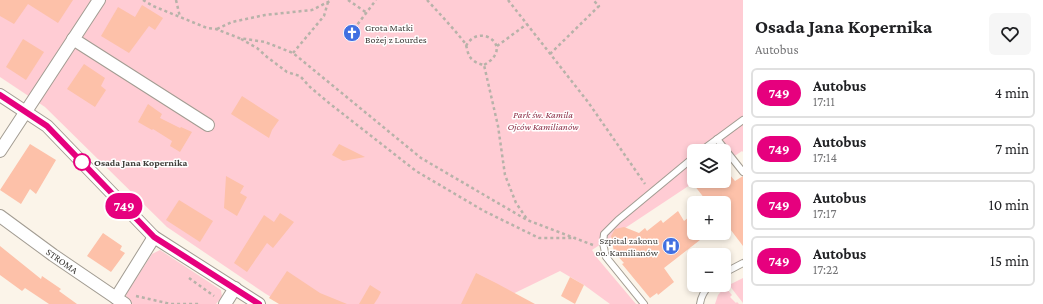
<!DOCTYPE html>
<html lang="pl">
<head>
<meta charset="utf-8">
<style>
  body { margin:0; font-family:"Crimson Pro",serif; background:#f6f6f6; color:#202124; height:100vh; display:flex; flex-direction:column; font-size:15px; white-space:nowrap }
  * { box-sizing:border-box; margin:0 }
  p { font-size:13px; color:#757577 }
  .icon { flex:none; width:22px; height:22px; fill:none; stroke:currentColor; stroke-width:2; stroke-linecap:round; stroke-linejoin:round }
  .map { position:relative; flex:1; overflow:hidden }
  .side { display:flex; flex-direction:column; background:#fff; width:300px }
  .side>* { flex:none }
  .badge { padding:0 8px; border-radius:13px; font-size:14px; line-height:26px }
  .tools { position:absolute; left:687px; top:144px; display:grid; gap:8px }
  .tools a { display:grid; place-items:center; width:44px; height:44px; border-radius:6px; background:#fff; box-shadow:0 2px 6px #0003; font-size:20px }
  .map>.badge { position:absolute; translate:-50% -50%; box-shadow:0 0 0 2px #fff }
  .round { display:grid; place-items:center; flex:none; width:42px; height:42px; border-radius:6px; background:#f6f6f6 }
  .head { display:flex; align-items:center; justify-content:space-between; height:68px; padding:0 12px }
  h1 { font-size:19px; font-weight:700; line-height:30px }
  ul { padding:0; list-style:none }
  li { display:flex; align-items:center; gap:12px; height:50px; margin:0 8px 6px; padding:0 4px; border:2px solid #e0e0e0; border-radius:6px }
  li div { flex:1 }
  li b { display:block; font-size:15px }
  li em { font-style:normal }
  li .badge { min-width:44px; font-weight:700; text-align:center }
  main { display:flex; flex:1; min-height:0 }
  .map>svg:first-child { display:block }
  .green { fill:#ffccd4 }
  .building { fill:#fdc1a9 }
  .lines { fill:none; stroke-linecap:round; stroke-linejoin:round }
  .lane-casing { stroke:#a29c92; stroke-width:8 }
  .street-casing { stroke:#a29c92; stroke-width:14 }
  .path { stroke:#b7b2a9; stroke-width:2.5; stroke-dasharray:3 3; stroke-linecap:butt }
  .lane { stroke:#fff; stroke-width:6 }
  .street { stroke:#fff; stroke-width:12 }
  .line-casing { stroke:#fff; stroke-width:9 }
  .line { stroke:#e6007e; stroke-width:6 }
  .stop-dot { fill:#fff; stroke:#e6007e; stroke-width:2 }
  .labels { text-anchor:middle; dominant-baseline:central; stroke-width:3; stroke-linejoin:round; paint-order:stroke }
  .poi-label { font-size:10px; fill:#3f3d39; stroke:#fff; text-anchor:start }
  .park-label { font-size:10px; font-style:italic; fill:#8d3149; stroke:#fff }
  .stop-label { font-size:10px; font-weight:bold; fill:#3f3d39; stroke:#fff; text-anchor:start }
  .street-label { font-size:10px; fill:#3f3d39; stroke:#fff }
</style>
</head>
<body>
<main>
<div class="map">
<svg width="743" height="304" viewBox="0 0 743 304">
  <rect width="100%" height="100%" fill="#fbf4e9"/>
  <!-- green -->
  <g class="green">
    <polygon points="0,0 743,0 743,152 742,151 724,163 724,151 694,151 694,181 696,181 592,250 598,259 636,304 610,304 584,285 560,271 492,304 283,304 266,294 167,227 45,107 0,77"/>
    <polygon points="160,250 221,290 222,297 216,304 133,304 127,301 126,294 152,254"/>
    <polygon points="743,278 743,303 729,285"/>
    <polygon points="725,287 732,295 730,297 736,303 737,302 739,304 715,304 718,295"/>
  </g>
  <!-- building -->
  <g class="building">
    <polygon points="0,0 73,0 58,23 28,4 14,24 0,16"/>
    <polygon points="142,5 163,18 155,30 149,26 129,53 101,36 118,7 135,17"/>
    <polygon points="23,39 44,52 26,80 6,67"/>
    <polygon points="84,64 105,78 101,86 106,90 95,107 67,89"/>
    <polygon points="242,96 279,120 272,130 269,138 231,114"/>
    <polygon points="148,104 162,114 160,118 180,128 181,127 192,132 180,152 170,146 172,141 153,129 152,130 138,122"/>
    <polygon points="30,144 56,160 36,194 30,189 21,204 0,190"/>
    <polygon points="339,144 365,157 343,161 332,155"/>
    <polygon points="724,168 735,181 743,176 743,246 724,221 724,203 708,203 691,181 724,181"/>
    <polygon points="226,176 244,186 240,193 247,197 237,216 224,208"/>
    <polygon points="179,200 213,221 200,242 166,220"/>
    <polygon points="678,211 684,221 694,213 694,233 709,233 664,268 674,282 658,295 657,293 650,298 622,264 624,263 614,252 611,236 615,229 624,227 639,233 645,228 647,231 661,220 663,223"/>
    <polygon points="280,213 294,222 273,248 267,243 247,272 234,263 264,215 274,222"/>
    <polygon points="103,233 122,246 120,250 125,253 111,272 87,256"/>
    <polygon points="0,246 41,279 42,276 61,289 59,291 77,304 49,304 25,288 22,291 0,275"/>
    <polygon points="287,271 320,293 347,304 279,304 269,298"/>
    <polygon points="476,273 496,283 535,304 461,304"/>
    <polygon points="570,277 584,285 575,304 561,296"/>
    <polygon points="370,285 381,292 378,298 374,304 359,304"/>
  </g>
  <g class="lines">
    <defs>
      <g id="lane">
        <polyline points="717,139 743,172"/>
        <polyline points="701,151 743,120"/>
        <polyline points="724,273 743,263"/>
        <polyline points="644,304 606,257 603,243 604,234 618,220 694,157"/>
        <path d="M700,304c1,-8 4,-13 10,-19"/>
      </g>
      <g id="street">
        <polyline points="73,39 208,125"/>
        <polyline points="0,95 47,126 154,237 259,304"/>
        <polyline points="0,151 99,0"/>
        <polyline points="0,216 53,255 125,304"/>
        <polyline points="116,298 154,237"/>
        <polyline points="225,304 235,288"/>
      </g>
    </defs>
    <!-- lane casing -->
    <use href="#lane" class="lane-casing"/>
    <!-- street casing -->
    <use href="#street" class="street-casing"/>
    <!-- path -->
    <g class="path">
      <polyline points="143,0 153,6 207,28 216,29 239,38 265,42 293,53 421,158 527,220 593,245"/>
      <polyline points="176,0 180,17"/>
      <polyline points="348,0 367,13"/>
      <path d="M427,0c13,14 26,28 38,43 3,6 2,13 8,17 3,3 7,4 11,5l14,61 7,49 11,28 11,16"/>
      <polyline points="508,0 588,102 645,184"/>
      <polyline points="217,29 232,22 265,15 312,10 332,0"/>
      <polyline points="354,29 376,0"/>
      <polyline points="241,39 257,48 267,57 287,72 300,76 310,87 329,103 416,171 484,211 539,238 576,238"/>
      <path d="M466,46c13,-25 50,1 18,19"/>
      <polyline points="497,46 527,24"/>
      <polyline points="293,53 324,16 328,2"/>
      <polyline points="550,54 599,6 593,0"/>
      <polyline points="189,278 214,296"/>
      <polyline points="136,296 171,304 200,304"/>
    </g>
    <!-- lane -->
    <use href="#lane" class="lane"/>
    <!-- street -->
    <use href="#street" class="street"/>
  </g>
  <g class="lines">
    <defs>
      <polyline id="line" points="0,95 47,126 154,237 259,304"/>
    </defs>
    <!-- line casing -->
    <use href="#line" class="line-casing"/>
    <!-- line -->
    <use href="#line" class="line"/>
  </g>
  <!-- icons -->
  <defs>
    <symbol id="church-disc" viewBox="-11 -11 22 22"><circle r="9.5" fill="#4170e1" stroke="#fff"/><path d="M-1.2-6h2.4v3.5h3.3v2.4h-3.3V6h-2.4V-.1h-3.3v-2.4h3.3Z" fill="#fff"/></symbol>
    <symbol id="hospital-disc" viewBox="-11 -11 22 22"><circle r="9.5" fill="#4170e1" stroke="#fff"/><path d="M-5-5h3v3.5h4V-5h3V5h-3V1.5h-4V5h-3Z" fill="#fff"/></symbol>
  </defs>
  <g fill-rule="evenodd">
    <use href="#church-disc" x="342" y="23" width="20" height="20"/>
    <use href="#hospital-disc" x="661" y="236" width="20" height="20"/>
  </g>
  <!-- markers -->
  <circle class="stop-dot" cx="82" cy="162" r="8"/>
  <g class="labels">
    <!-- poi labels -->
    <g class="poi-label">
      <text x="365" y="27">Grota Matki<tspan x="365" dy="12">Bożej z Lourdes</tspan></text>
      <text x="658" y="240" text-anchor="end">Szpital zakonu<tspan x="658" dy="12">oo. Kamilianów</tspan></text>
    </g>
    <!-- park labels -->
    <g class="park-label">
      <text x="543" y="114">Park św. Kamila<tspan x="543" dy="12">Ojców Kamilianów</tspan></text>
    </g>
    <!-- stop labels -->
    <g class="stop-label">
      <text x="94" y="162">Osada Jana Kopernika</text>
    </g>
    <!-- street labels -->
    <g class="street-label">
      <text transform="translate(62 261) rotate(35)">STROMA</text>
    </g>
  </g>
</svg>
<div class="tools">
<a><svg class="icon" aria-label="layers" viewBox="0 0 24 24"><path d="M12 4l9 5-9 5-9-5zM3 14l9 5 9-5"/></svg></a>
<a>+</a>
<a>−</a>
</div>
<b class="badge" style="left:124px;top:206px;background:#e6007e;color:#fff">749</b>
</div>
<section class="side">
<div class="head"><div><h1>Osada Jana Kopernika</h1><p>Autobus</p></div><a class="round"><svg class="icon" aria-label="heart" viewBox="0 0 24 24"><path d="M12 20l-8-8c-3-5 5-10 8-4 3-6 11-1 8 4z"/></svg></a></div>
<ul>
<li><span class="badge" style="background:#e6007e;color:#fff">749</span><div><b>Autobus</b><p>17:11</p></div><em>4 min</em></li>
<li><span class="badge" style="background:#e6007e;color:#fff">749</span><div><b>Autobus</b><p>17:14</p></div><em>7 min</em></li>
<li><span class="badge" style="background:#e6007e;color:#fff">749</span><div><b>Autobus</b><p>17:17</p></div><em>10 min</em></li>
<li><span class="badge" style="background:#e6007e;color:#fff">749</span><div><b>Autobus</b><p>17:22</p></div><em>15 min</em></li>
</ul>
</section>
</main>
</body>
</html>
